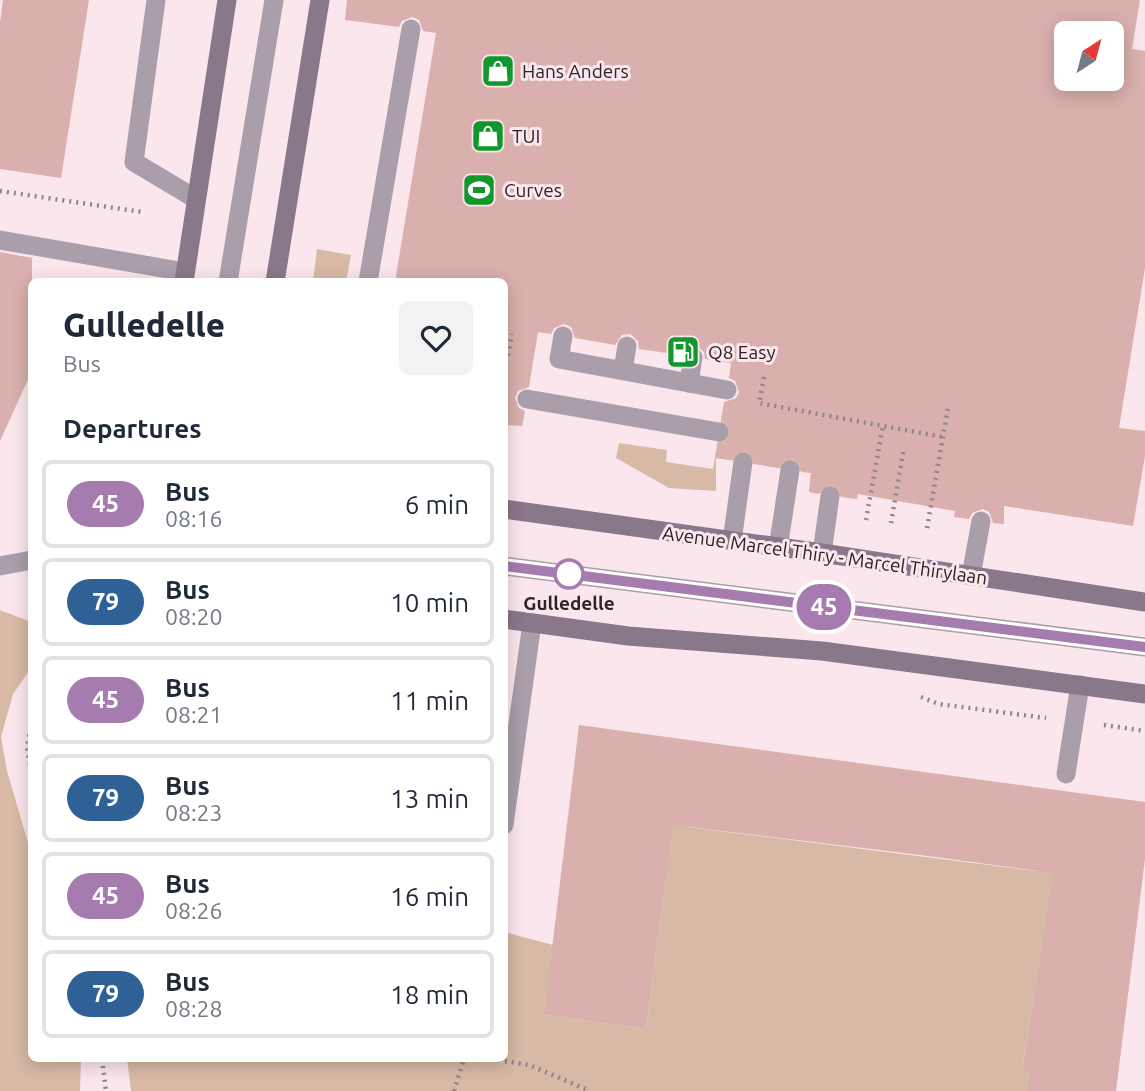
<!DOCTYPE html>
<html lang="en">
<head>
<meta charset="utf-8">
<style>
  body { margin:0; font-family:Ubuntu,sans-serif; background:#f2f2f3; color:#1f2937; height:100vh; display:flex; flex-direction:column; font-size:26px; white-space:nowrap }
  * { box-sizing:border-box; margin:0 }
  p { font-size:23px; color:#747a83 }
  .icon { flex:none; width:38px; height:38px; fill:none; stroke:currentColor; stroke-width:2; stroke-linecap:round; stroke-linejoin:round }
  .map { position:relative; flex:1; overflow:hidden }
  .panel { position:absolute; left:28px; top:278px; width:480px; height:784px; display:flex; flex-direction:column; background:#fff; border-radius:10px; box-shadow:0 4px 18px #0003 }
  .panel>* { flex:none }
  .badge { padding:0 14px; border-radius:23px; font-size:24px; line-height:46px }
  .needle { width:46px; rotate:36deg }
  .fabs { position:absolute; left:1054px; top:21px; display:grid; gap:14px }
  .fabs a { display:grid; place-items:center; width:70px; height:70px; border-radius:10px; background:#fff; box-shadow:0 4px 18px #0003; font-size:35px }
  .map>.badge { position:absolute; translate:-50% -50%; box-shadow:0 0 0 4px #fff }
  h2 { padding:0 35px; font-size:26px; line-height:63px }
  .round { display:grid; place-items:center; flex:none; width:74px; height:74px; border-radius:10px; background:#f2f2f3 }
  .head { display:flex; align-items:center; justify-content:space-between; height:119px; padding:0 35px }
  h1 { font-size:33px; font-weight:800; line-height:52px }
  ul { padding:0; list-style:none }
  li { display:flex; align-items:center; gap:21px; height:88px; margin:0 14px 10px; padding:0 21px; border:4px solid #e0e1e3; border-radius:10px }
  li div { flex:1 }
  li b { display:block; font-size:26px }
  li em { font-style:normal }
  li .badge { min-width:77px; font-weight:700; text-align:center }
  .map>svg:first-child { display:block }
  .green { fill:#d8b9a6 }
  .building { fill:#d9b0ad; fill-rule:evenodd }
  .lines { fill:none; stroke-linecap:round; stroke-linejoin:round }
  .path { stroke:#918388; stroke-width:4.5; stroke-dasharray:2 5; stroke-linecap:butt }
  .service { stroke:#a99eaa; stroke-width:19 }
  .minor { stroke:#a99eaa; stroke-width:19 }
  .secondary { stroke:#89788a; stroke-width:19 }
  .line-casing { stroke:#fff; stroke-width:16 }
  .line { stroke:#a67cb0; stroke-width:10 }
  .stop-dot { fill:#fff; stroke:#a67cb0; stroke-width:3.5 }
  .labels { text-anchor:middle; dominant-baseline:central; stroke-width:6; stroke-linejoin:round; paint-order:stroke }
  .poi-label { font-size:19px; fill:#2b2426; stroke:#fbe6ee; text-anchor:start }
  .street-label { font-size:19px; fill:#2b2426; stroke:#fbe6ee }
  .stop-label { font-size:19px; font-weight:bold; fill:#2b2426; stroke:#fbe6ee }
</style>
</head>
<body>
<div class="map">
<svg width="1145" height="1091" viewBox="0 0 1145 1091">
  <rect width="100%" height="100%" fill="#fbe6ee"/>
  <!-- green -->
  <g class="green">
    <polygon points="317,249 351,255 346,282 313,282"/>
    <polygon points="722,414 867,440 857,499 809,492 811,473 716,458 716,491 669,488 616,458 619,443 667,450 666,462 713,469"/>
    <polygon points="0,610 31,622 31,668 13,694 1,737 7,771 31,853 32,1059 81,1059 80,1091 0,1091"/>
    <polygon points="662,815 688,827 1036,871 1056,858 1022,1070 1029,1072 1026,1091 131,1091 127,1059 504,1059 504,932 553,945 545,1015 646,1029 665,885"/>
  </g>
  <!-- building -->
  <g class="building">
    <polygon points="3,0 89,0 61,178 0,169 0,23"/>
    <path d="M347,0h793l-8,49 13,2v217l-26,160 26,3v25l-12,70 -129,-20v18l-11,-1 -4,-11 -6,-3 -11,4 -3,6 -15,-2 1,-6 -97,-17 -1,5 -15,-2 -1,-6 -9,-7 -7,1 -7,9 -9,-2 2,-19 -9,-1 -1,-7 -8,-7 -8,1 -7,9 -23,-4 -1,-7 -9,-7 -7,1 -7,9 -16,-2 3,-14 10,-4 3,-7 -4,-10 -6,-3 3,-18 12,-4 3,-6 -4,-11 -6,-3 2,-15 -26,-4 -1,-7 -8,-7 -8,1 -7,9 -42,-6 -1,-8 -8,-7 -8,1 -7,10 -40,-7 -4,-11 -7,-3 -10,4 -3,6 -13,-2 -9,55 -11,4 -3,7 4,10 6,3 -3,15 -18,-1v-143h-109l41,-249 -13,-2 -4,-11 -7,-3 -10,4 -3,6 -54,-7zM1066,33h45v46h-45z"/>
    <polygon points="0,252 32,258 32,371 0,441"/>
    <polygon points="579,725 1145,802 1145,859 1116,1091 1026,1091 1029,1072 1022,1071 1053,873 920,855 673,825 646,1029 544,1015"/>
  </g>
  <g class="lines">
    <!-- path -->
    <g class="path">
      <polyline points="0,191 142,212"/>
      <polyline points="504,358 507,359 512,334"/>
      <polyline points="764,377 759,403 943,437"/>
      <polyline points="866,520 883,426"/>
      <polyline points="891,523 904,448"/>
      <polyline points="927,528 948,408"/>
      <polyline points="921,697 939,704 1046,718"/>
      <polyline points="32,721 27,747 32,777"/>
      <polyline points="1104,725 1145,731"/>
      <polyline points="102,1059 106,1091"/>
      <polyline points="491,1059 529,1065 590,1091"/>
      <polyline points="454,1091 464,1059"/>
    </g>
    <!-- service -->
    <g class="service">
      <polyline points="156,0 134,162 196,199"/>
      <polyline points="0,240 185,272"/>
      <polyline points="228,282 274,0"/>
      <polyline points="368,282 411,29"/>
      <polyline points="563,336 559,359 727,390"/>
      <polyline points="623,370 627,346"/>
      <polyline points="689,383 693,357"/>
      <polyline points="527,399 719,432"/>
      <polyline points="732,541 743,462"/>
      <polyline points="778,548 790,470"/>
      <polyline points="822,553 830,496"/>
      <polyline points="504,566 1145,647"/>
      <polyline points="971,576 981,521"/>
      <polyline points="1066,774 1080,685"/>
    </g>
    <!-- minor -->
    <g class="minor">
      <polyline points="0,566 32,560"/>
      <polyline points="504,825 532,623"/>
    </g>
    <!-- secondary -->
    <g class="secondary">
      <polyline points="184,282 227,0"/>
      <polyline points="275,282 320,0"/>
      <polyline points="504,509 822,553 1145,602"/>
      <polyline points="504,619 628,636 822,651 1145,694"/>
    </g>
  </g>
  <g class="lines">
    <defs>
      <polyline id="line" points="504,566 1145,647"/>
    </defs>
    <!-- line casing -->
    <use href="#line" class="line-casing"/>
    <!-- line -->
    <use href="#line" class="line"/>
  </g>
  <!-- icons -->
  <defs>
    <symbol id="shop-square" viewBox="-11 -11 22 22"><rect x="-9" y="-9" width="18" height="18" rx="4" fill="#11972c" stroke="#fbe6ee"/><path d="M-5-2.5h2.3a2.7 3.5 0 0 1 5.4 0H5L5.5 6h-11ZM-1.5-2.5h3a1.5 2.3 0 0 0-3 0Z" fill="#fff"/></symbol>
    <symbol id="stadium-square" viewBox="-11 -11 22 22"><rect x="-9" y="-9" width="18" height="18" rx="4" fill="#11972c" stroke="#fbe6ee"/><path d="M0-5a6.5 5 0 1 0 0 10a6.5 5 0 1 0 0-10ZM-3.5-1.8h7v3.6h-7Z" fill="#fff"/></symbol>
    <symbol id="fuel-square" viewBox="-11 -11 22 22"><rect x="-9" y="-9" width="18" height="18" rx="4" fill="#11972c" stroke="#fbe6ee"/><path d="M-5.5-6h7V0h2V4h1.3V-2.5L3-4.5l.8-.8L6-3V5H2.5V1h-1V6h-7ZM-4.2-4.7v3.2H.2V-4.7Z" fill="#fff"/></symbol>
  </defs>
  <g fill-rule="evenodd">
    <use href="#shop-square" x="479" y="52" width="38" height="38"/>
    <use href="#shop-square" x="469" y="117" width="38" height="38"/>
    <use href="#stadium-square" x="460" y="171" width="38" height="38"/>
    <use href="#fuel-square" x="664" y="333" width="38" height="38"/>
  </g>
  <!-- markers -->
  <circle class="stop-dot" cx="569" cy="574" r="14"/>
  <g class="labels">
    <!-- poi labels -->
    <g class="poi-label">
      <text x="522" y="71">Hans Anders</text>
      <text x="512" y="136">TUI</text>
      <text x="504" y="190">Curves</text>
      <text x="708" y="352">Q8 Easy</text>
    </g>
    <!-- street labels -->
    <g class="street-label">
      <text transform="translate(825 555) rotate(8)">Avenue Marcel Thiry - Marcel Thirylaan</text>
    </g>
    <!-- stop labels -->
    <g class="stop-label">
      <text x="569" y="603">Gulledelle</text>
    </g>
  </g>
</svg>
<div class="fabs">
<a><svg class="needle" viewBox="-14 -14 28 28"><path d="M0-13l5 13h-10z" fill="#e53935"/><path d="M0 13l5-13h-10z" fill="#747a83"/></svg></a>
</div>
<b class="badge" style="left:824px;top:607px;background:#a67cb0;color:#fff">45</b>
<section class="panel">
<div class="head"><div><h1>Gulledelle</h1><p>Bus</p></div><a class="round"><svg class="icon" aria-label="heart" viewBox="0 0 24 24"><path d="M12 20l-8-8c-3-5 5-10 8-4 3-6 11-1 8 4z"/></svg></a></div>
<h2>Departures</h2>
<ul>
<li><span class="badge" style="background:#a67cb0;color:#fff">45</span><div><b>Bus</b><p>08:16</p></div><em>6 min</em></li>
<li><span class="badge" style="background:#306196;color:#fff">79</span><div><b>Bus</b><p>08:20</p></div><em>10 min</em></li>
<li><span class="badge" style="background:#a67cb0;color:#fff">45</span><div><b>Bus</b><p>08:21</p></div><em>11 min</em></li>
<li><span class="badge" style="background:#306196;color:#fff">79</span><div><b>Bus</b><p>08:23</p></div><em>13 min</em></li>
<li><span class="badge" style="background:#a67cb0;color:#fff">45</span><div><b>Bus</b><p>08:26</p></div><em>16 min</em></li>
<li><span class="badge" style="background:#306196;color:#fff">79</span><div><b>Bus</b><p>08:28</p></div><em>18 min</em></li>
</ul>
</section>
</div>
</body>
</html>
